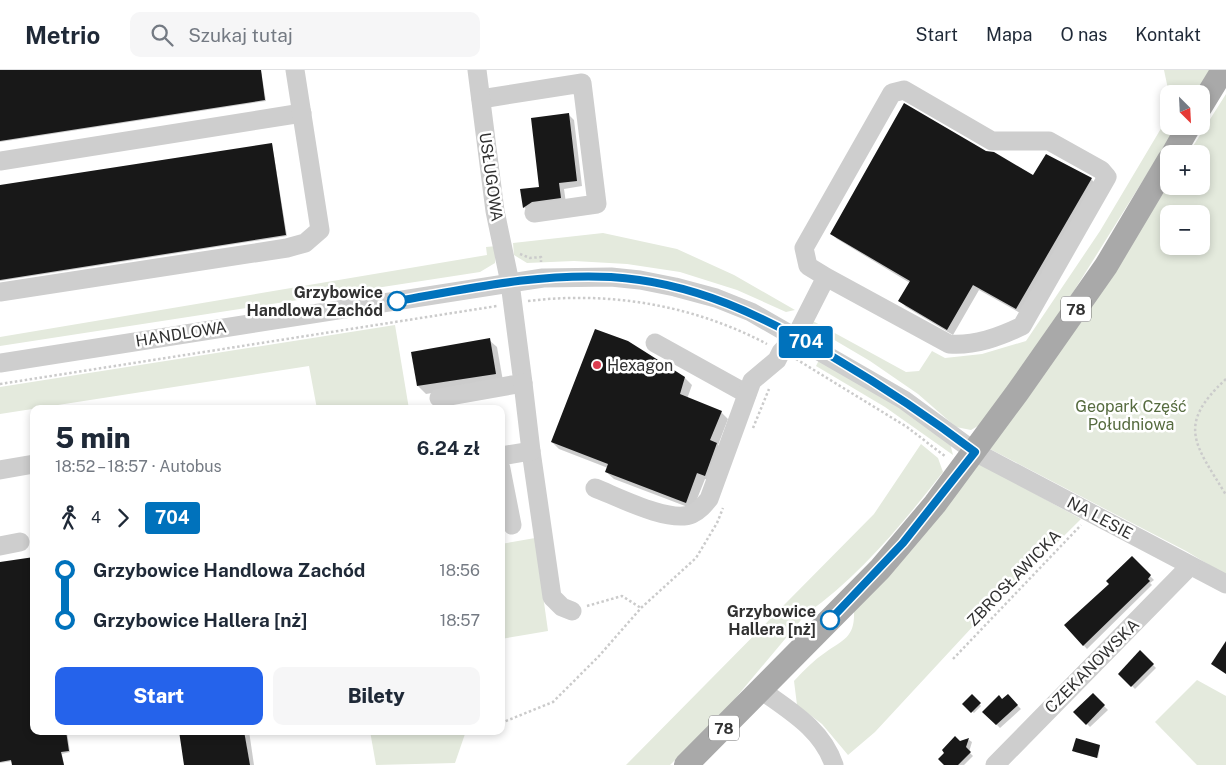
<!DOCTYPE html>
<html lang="pl">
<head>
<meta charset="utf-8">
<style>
  body { margin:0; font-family:"Public Sans",sans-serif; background:#f6f6f7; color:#1f2937; height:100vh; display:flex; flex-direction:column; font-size:19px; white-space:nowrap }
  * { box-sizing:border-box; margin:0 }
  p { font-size:16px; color:#747a83 }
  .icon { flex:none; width:28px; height:28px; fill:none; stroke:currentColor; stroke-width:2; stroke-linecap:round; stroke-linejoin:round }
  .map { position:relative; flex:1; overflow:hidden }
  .drawer { position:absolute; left:30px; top:335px; width:475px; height:330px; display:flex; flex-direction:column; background:#fff; border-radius:10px; box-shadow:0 2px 8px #0003 }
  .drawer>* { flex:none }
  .badge { padding:0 10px; border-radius:4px; font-size:18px; line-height:32px }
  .needle { width:32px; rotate:156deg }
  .fabs { position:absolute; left:1160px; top:15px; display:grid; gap:10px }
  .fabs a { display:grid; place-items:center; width:50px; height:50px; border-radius:10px; background:#fff; box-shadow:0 2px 8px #0003; font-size:25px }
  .map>.badge { position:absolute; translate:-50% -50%; box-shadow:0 0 0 2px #fff }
  .legs { display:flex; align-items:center; gap:8px; height:55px; padding:0 25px; font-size:16px }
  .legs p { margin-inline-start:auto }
  .head { display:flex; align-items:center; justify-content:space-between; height:85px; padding:0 25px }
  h1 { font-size:28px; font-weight:800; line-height:38px }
  .primary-button { display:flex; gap:10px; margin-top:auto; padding:10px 25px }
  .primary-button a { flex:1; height:58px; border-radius:10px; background:#2563eb; color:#fff; font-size:20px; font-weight:800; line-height:58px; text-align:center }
  .primary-button a+a { background:#f6f6f7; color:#1f2937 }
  ul { padding:0 25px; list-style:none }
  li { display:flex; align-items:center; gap:18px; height:50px; font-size:19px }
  li i { display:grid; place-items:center; width:8px; height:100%; margin:0 6px; background:currentColor }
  li i::after { content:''; width:12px; height:12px; margin:-6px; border:4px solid; border-radius:50%; background:#fff }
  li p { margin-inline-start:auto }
  li:first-child i { background:linear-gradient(#0000 50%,currentColor 0) }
  li:last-child i { background:linear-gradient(currentColor 50%,#0000 0) }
  header { display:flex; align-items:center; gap:30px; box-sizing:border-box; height:70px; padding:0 25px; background:#fff; border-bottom:1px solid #e0e1e3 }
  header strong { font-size:24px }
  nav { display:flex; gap:28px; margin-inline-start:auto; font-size:18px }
  .search { width:350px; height:45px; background:#f6f6f7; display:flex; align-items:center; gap:12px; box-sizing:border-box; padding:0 18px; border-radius:10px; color:#747a83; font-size:19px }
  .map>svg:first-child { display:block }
  .green { fill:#e4eadd; fill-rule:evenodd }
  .shadow { fill:#0003 }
  .building { fill:#181818 }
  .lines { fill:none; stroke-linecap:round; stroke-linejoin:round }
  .path { stroke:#cbcbcb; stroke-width:2.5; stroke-dasharray:2.5 2.5; stroke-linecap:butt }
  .minor { stroke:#cecece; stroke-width:19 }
  .major { stroke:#a9a9a9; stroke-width:24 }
  .line-1-casing { stroke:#fff; stroke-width:11 }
  .line-1 { stroke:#0072bc; stroke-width:8 }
  .stop-1-dot { fill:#fff; stroke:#0072bc; stroke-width:2.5 }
  .poi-dot { fill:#dd3d50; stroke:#fff; stroke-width:2 }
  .labels { text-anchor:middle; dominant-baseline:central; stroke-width:5; stroke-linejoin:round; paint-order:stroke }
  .shield { fill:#fff; stroke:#6f6f6f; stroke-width:1 }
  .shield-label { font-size:15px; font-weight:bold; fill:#313131 }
  .street-label { font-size:16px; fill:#313131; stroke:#fff }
  .stop-label { font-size:16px; font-weight:bold; fill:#313131; stroke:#fff; text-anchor:end }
  .poi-label { font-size:16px; fill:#313131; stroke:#fff; text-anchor:start }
  .park-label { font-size:16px; fill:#566b3f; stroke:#fff }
</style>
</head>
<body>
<header>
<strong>Metrio</strong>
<div class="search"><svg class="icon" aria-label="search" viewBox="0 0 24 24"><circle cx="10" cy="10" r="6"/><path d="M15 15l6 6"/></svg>Szukaj tutaj</div>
<nav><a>Start</a><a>Mapa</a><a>O nas</a><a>Kontakt</a></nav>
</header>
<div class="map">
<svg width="1226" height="695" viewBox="0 0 1226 695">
  <rect width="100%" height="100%" fill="#fff"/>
  <!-- green -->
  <g class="green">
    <polygon points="1164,0 1210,0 1196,24 1169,24"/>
    <path d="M1226,24v481l-40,-24 -198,-103 105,-144 76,-120v2h32v-32h-13zM1169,144h32v32h-32z"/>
    <polygon points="1169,45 1169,56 1177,56 1037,280 983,353 971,360 956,357 918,324 870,291 814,258 811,250 906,302 919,301 932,281 945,288 982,284 1026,271 1100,161"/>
    <polygon points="603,163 677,179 734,205 795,240 786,242 737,220 680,202 627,194 574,191 527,193 514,185 513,173"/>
    <polygon points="497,176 495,193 480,202 0,276 0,267 487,185 486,177"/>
    <polygon points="395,255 409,339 317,339 309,296 0,344 0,317"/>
    <polygon points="820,288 891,329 950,373 953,385 885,337 816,296"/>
    <path d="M921,374l17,14 5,14c-40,51 -83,104 -137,142l-83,99 -53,52h-44l248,-251z"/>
    <path d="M979,393l102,56 -105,104 -101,109 -27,23 -26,-31 -25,-19 -3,-24c10,-11 20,-21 32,-29 18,-13 29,-15 28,-41z"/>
    <polygon points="535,468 548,561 501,569 501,474"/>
    <polygon points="1197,610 1226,626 1226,695 1197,695 1155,652"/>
    <polygon points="370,661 466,661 455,693 456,695 455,693 376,695"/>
  </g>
  <!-- shadow -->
  <g class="shadow">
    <polygon points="0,0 261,0 266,31 0,72"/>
    <polygon points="568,44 574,50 582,116 564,119 566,133 530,143 524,137 541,118"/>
    <polygon points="272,74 287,166 0,211 0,117"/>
    <polygon points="986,82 1033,106 1091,109 1097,115 1022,244 979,220 953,265 906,237 900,231 910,213 837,169 831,163"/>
    <polygon points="489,270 497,277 503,311 426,324 418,316"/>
    <polygon points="685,308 692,315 687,329 721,342 728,349 718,375 724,381 713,412 705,409 693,439 614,409 606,402 608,398 559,379 552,372"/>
    <polygon points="501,433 505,451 502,452 503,462 501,462"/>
    <polygon points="1132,488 1154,510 1150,513 1152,515 1087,579 1065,555 1111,515"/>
    <polygon points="0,493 34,661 67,661 70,682 62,684 64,695 14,695 13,691 0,693"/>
    <polygon points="1140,582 1156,598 1135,619 1120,604"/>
    <polygon points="1093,625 1108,640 1090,657 1075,642"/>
    <polygon points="972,626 981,636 974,643 964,634"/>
    <polygon points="1008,626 1021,639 1000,658 984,642"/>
    <polygon points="181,661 249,661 254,695 186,695"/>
    <polygon points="969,670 972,672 969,682 973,686 964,695 946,695 960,673"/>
    <polygon points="1077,670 1100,676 1098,688 1075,682"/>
  </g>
  <!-- building -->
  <g class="building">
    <polygon points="0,0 261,0 265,30 0,71"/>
    <polygon points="904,33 986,81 994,82 1033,105 1046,84 1092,108 1016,239 973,215 947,260 898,231 910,211 830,164"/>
    <polygon points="569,43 577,111 559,113 561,128 532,132 523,138 520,119 539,117 531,48"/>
    <polygon points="272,73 286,165 0,210 0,115"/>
    <polygon points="595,259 628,271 685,307 680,324 722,341 710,370 717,373 705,406 697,403 686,433 605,402 608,394 551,372"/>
    <polygon points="490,268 496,304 417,316 411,282"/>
    <polygon points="1132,486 1151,505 1148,509 1150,511 1083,576 1064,555 1109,514 1106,511"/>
    <polygon points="34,487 34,661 66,661 69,681 61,682 64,695 12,695 11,690 0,692 0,492"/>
    <polygon points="1226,571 1226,604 1211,594"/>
    <polygon points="1140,580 1154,594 1131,617 1118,604"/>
    <polygon points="1093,623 1105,635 1086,655 1073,642"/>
    <polygon points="972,624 981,633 971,643 962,634"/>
    <polygon points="1008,624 1018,635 996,655 982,642 999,625 1002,629"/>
    <polygon points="179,661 244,661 250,695 184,695"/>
    <polygon points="955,666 960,671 969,668 966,677 971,682 958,695 944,695 938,689 944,683 942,680"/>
    <polygon points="1076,668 1100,675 1097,688 1072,681"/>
  </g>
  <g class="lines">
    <!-- path -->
    <g class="path">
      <polyline points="520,184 530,188 541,187 541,192"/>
      <path d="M528,231c82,-10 165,4 239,43"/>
      <polyline points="796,289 907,357 946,387"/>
      <path d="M1226,309c-51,47 -30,66 0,116"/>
      <polyline points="0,314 497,236"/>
      <polyline points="753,358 769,319"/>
      <polyline points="587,536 622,526 641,538"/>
      <polyline points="953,589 1081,455"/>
      <polyline points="501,653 553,632 599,586 641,538 696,488 717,453 723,438"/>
    </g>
    <!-- minor -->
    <g class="minor">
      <polyline points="481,29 582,13 597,134 534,143"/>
      <polyline points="0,91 302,43"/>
      <polyline points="0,222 287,178 305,173 320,160 295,0"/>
      <polyline points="655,273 747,324"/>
      <polyline points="0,293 543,208 611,207 640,210 675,217 716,228 751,242 904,330 975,382 1226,514"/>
      <polyline points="439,328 523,313 510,213 495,141 477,0"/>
      <polyline points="531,381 552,527 562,537 572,541"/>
      <polyline points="501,386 531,381 523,313"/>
      <polyline points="501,399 512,455"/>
      <polyline points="0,400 34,394"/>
      <path d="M595,418c21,8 75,36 97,26 7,-3 12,-9 17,-15l43,-118 25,-21 4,-8 15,-16 30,-59 123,67c26,2 50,-7 73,-18l85,-149 -6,-7 -52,-29h-57l-88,-51 -12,3 -88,155 4,18 18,11"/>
      <polyline points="0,476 20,472"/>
      <path d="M761,620c29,21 61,39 73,75"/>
      <polyline points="995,695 1190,496"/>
    </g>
    <!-- major -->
    <g class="major">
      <polyline points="1201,36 1223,0"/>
      <polyline points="1173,84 1189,56"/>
      <polyline points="686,695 880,499 935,434 1017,323 1106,196 1169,90"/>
    </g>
  </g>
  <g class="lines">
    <defs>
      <path id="line-1" d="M397,231c70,-12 142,-28 214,-24 83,5 152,39 222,80 49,29 96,60 142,95l-72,91 -73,77"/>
    </defs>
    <!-- line-1 casing -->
    <use href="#line-1" class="line-1-casing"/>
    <!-- line-1 -->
    <use href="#line-1" class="line-1"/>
  </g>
  <!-- markers -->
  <g class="stop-1-dot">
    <circle cx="397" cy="231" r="9"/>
    <circle cx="830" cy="550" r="9"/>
  </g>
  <circle class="poi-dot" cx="597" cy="295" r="5"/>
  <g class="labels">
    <!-- shield labels -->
    <g class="shield">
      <rect x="1061" y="226.5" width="30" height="25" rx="4"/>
      <rect x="709" y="645.5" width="30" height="25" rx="4"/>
    </g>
    <g class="shield-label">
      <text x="1076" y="239">78</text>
      <text x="724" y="658">78</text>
    </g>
    <!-- street labels -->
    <g class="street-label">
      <text transform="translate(491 107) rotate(82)">USŁUGOWA</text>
      <text transform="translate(181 264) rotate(-9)">HANDLOWA</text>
      <text transform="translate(1100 448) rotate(28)">NA LESIE</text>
      <text transform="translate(1014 508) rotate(-46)">ZBROSŁAWICKA</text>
      <text transform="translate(1092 596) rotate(-45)">CZEKANOWSKA</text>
    </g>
    <!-- stop labels -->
    <g class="stop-label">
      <text x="383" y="222">Grzybowice<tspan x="383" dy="18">Handlowa Zachód</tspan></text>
      <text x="816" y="541">Grzybowice<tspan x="816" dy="18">Hallera [nż]</tspan></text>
    </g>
    <!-- poi labels -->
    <g class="poi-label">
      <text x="607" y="295">Hexagon</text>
    </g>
    <!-- park labels -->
    <g class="park-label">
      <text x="1131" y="336">Geopark Część<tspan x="1131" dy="18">Południowa</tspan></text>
    </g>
  </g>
</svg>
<div class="fabs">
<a><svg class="needle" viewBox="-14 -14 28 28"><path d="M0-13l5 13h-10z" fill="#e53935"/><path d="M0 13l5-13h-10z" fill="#747a83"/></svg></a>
<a>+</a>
<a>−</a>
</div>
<b class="badge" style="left:806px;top:272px;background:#0072bc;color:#fff">704</b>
<section class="drawer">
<div class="head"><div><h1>5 min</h1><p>18:52 – 18:57 · Autobus</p></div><b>6.24 zł</b></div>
<div class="legs"><svg class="icon" aria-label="walk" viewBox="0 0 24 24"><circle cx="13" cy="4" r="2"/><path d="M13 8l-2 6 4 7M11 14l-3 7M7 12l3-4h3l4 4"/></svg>4<svg class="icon" aria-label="forward" viewBox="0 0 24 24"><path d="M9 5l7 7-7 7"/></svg><b class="badge" style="background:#0072bc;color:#fff">704</b></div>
<ul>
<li><i style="color:#0072bc"></i><b>Grzybowice Handlowa Zachód</b><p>18:56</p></li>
<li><i style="color:#0072bc"></i><b>Grzybowice Hallera [nż]</b><p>18:57</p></li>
</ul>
<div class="primary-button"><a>Start</a><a>Bilety</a></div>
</section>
</div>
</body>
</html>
